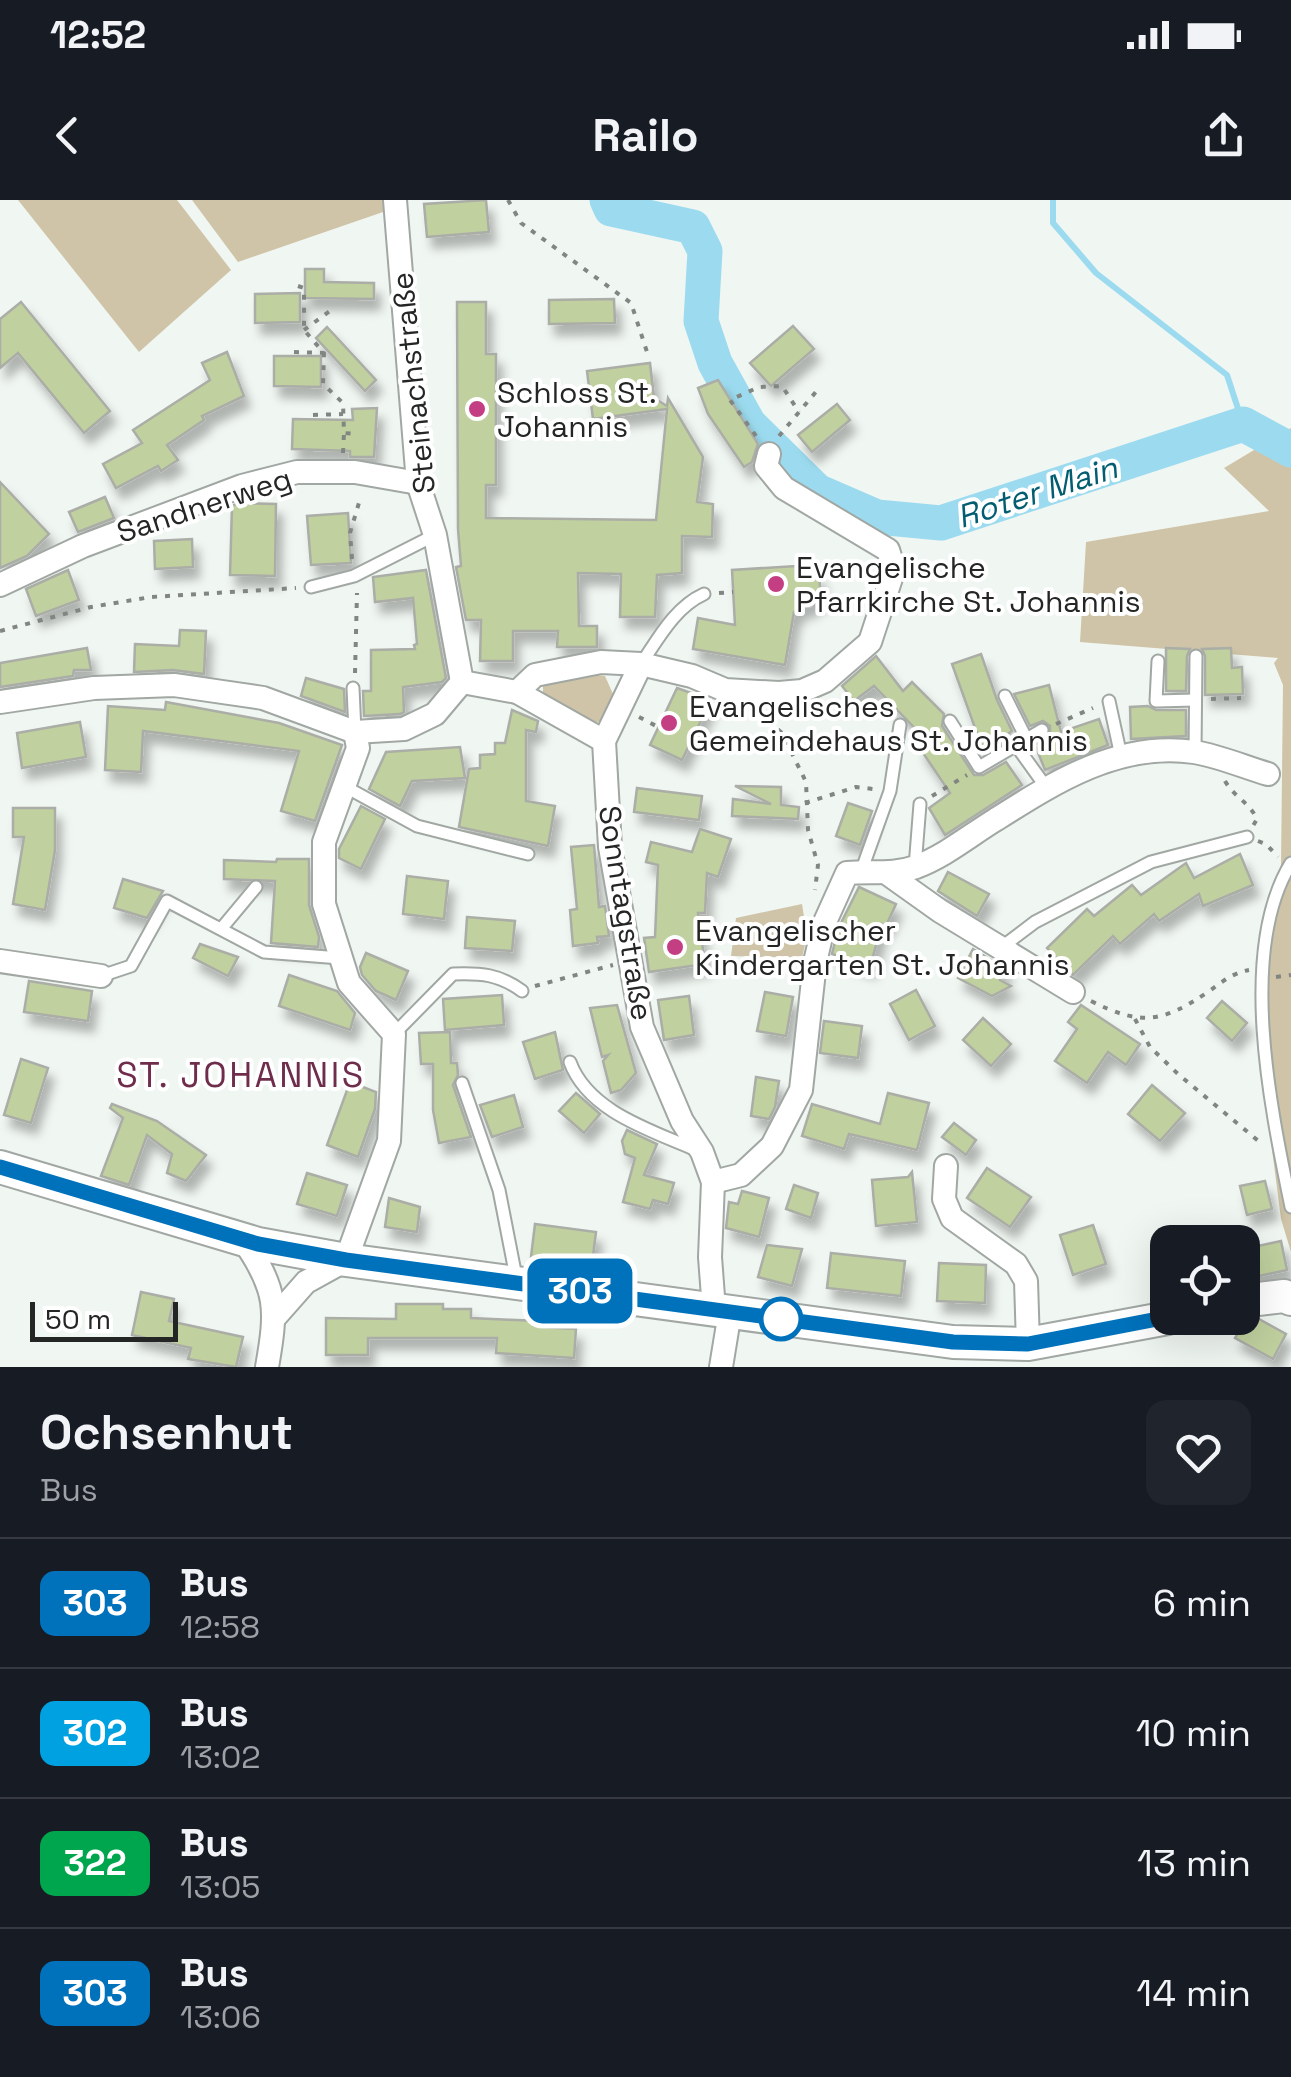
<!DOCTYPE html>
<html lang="en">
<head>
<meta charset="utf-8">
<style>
  body { margin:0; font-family:"Space Grotesk",sans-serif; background:#20242c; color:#f1f3f6; height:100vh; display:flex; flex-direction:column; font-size:38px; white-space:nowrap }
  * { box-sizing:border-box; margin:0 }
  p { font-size:32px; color:#9ea1a6 }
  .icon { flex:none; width:55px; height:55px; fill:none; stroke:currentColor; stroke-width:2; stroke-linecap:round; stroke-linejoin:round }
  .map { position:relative; height:1167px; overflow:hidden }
  .details { display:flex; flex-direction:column; background:#171b24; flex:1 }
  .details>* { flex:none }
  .badge { padding:0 20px; border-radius:15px; font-size:35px; line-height:65px }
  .controls { position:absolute; left:1150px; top:1025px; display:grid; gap:20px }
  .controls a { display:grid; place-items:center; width:110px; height:110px; border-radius:20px; background:#171b24; box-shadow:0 10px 40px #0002; font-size:50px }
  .scale { position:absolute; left:30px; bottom:25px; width:148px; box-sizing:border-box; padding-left:10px; border:5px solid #232624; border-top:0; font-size:28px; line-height:35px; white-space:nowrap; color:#232624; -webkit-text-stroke:8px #fff; paint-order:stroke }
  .map>.badge { position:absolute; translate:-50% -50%; box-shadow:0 0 0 5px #fff }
  .round { display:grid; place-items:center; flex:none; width:105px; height:105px; border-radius:20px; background:#20242c }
  .head { display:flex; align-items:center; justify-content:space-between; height:170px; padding:0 40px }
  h1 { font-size:48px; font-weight:800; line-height:75px }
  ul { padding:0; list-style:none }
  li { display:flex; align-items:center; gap:30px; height:130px; padding:0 40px; border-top:2px solid #363941 }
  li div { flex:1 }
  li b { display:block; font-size:38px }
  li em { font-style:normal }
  li .badge { min-width:110px; font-weight:700; text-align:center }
  .status { display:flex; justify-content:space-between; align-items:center; height:70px; padding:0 50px; background:#171b24; direction:ltr }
  .status svg { height:28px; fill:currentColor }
  header { display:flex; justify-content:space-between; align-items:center; height:130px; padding:0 40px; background:#171b24; font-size:45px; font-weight:800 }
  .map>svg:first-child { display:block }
  .green { fill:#cfc4a7 }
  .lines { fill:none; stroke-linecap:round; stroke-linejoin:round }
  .stream { stroke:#9cdbef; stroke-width:6 }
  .river { stroke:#9cdbef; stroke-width:35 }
  .building { fill:#c0d09e; stroke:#abada7; stroke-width:2.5; filter:url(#shadow) }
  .lane-casing { stroke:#a1a7a2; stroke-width:15 }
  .street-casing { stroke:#a1a7a2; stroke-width:26 }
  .secondary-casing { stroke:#a1a7a2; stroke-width:36 }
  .path { stroke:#828683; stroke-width:4; stroke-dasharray:5 8; stroke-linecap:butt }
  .lane { stroke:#fff; stroke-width:11 }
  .street { stroke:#fff; stroke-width:22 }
  .secondary { stroke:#fff; stroke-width:32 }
  .line-casing { stroke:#fff; stroke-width:22 }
  .line { stroke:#0072bc; stroke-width:15 }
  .poi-dot { fill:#c33e82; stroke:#fff; stroke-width:4 }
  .stop-dot { fill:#fff; stroke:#0072bc; stroke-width:5 }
  .labels { text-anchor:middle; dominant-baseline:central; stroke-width:8; stroke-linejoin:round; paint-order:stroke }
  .street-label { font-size:30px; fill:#232624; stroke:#fff }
  .poi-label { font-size:30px; fill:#232624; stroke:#fff; text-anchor:start }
  .water-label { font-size:32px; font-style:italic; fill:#035d71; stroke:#fff }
  .quarter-label { font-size:35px; letter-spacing:2.5px; fill:#6f2d4c; stroke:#fff }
</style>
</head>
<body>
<div class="status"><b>12:52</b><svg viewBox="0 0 49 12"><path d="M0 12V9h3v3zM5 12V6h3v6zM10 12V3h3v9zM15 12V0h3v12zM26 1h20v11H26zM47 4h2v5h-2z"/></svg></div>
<header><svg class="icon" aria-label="back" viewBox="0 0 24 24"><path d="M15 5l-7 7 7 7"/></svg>Railo<svg class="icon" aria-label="share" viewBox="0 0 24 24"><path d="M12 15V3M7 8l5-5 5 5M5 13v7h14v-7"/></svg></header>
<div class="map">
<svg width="1291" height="1167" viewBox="0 0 1291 1167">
  <defs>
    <filter id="shadow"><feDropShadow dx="6" dy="11" stdDeviation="5" flood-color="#0004"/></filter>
  </defs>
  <rect width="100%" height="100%" fill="#f0f6f2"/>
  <!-- green -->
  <g class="green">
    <polygon points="18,0 177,0 231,70 139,152"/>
    <polygon points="192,0 383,0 383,12 238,62"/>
    <polygon points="1291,228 1291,1052 1281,1019 1255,817 1262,724 1281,665 1283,485 1274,463 1278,458 1080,442 1086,342 1269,311 1224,268"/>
    <polygon points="581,473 605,476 613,494 607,520 593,523 543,496 543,481"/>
    <polygon points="802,704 807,736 802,758 731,756 736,718"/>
  </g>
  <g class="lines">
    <!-- stream -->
    <polyline class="stream" points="1053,0 1053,23 1096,73 1227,175 1243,224"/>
    <!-- river -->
    <polyline class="river" points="607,0 611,9 693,27 705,51 701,121 715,163 749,224 817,291 877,317 941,323 1243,224 1291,250"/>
  </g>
  <!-- building -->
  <g class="building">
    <polygon points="486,0 489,32 427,37 424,4"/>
    <polygon points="305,69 324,69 324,82 374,83 374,99 305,98"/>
    <polygon points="300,93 300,122 255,123 255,94"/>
    <polygon points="614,99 615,123 549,124 549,100"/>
    <polygon points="21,102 110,211 84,233 18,153 0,168 0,119"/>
    <polygon points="457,102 486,102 486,154 496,154 496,285 486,285 486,318 656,320 667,209 593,219 587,171 650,163 654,198 667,206 668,198 703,257 697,302 713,304 712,337 682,336 682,373 657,375 655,417 620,417 621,374 578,373 579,426 597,426 597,447 557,447 558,431 513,431 513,461 480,461 481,420 466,420 456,367 461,366 458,329"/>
    <polygon points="793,126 814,149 771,186 750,163"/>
    <polygon points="327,127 376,180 365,191 316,138"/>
    <polygon points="227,152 244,196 202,216 204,220 167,245 178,260 161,271 158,266 116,288 103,264 142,243 133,230 210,180 202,163"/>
    <polygon points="274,156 321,156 321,187 274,186"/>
    <polygon points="718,180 758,244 752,262 744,267 708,214 698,188"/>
    <polygon points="837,204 850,220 812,252 798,235"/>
    <polygon points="377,208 374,257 350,257 350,251 292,249 293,219 353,220 352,209"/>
    <polygon points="0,282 49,334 27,356 0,368"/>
    <polygon points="105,297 114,318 78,332 69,312"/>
    <polygon points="238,303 276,304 275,376 230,375 232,306"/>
    <polygon points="348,313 351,363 311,365 307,316"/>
    <polygon points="192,339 193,367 155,369 154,341"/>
    <polygon points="796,366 796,375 819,374 821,399 812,400 811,406 799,406 799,411 794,412 785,465 693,449 698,418 735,425 732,370"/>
    <polygon points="68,370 79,400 36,416 26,389"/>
    <polygon points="426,370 446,478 442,482 403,487 404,512 400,514 364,516 363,491 371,491 371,450 415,449 414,445 417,444 413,398 375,402 373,377"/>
    <polygon points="180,430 206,431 204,474 173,470 134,472 135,444 179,446"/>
    <polygon points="87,448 91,470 74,470 73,476 0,487 0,463"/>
    <polygon points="1166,448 1190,449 1187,456 1186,491 1166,491"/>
    <polygon points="1231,448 1232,468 1242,467 1243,494 1205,495 1205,456 1202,449"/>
    <polygon points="981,454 997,500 1012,531 984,553 952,464"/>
    <polygon points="876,456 903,491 912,482 944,514 942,526 974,575 983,575 1006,562 1022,585 945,635 929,608 950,593 919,547 927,541 874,486 854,501 842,486"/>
    <polygon points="306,478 344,489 345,512 301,496"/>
    <polygon points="1049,485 1061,532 1099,519 1108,545 1045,570 1035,545 1050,535 1050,526 1043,521 1030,526 1014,494"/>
    <polygon points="677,488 711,500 682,560 650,545"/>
    <polygon points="166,502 279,523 342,545 315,621 281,611 299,551 143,531 141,572 105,570 108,506 165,510"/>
    <polygon points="1148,506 1156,510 1186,510 1186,536 1131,539 1130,507"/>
    <polygon points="512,510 538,521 536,532 526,530 526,601 555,606 548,646 459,627 469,569 480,568 480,555 495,554 495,543 505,543"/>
    <polygon points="80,522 86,557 22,568 17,533"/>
    <polygon points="460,547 465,578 412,581 400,606 369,589 386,552"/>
    <polygon points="735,586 781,587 781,605 799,607 798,619 732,616 733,599 771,604"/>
    <polygon points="637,588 702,596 699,620 634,612"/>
    <polygon points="848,603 872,611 860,645 836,636"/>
    <polygon points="361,606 385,619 361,669 339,658 339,649"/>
    <polygon points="13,608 55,608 55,650 45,710 13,704 24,637 13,637"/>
    <polygon points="700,629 731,639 718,677 707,673 705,713 698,713 705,764 649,772 644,738 655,737 658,665 646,662 651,642 692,652"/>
    <polygon points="594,645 599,707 605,706 609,736 597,737 598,743 573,746 570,710 577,709 571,647"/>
    <polygon points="1240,654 1253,685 1203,706 1199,694 1159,721 1154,714 1120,744 1113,736 1073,775 1047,748 1087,709 1094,716 1132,685 1141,695 1186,663 1194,678"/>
    <polygon points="277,659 309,659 309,705 319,737 318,747 271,743 275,681 224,679 224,660 276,662"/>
    <polygon points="948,672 989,694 977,716 938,691"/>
    <polygon points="407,676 448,681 444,719 403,714"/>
    <polygon points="123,679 163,691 147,718 114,708"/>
    <polygon points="859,687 896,704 886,726 882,724 870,767 832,754 838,729"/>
    <polygon points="467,717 515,721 512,751 465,748"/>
    <polygon points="200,744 238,757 228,776 193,758"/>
    <polygon points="973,749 1006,769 1000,780 1011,786 992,796 958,778"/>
    <polygon points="366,753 408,771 396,800 376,791 362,775 360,767"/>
    <polygon points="289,775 337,791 355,813 350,830 279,806"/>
    <polygon points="29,781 92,791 88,821 24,812"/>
    <polygon points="916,790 935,826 909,840 890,804"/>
    <polygon points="765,792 793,797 786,836 757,831"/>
    <polygon points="502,795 504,825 445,830 443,799"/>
    <polygon points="689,796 694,835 664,840 658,800"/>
    <polygon points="1222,801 1247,823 1232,841 1207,818"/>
    <polygon points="617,805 636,873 621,890 611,893 603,861 608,855 602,857 590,808"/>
    <polygon points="1081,805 1140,844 1126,865 1108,852 1087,883 1055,861 1077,829 1068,822"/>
    <polygon points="983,818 1011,844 991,866 963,840"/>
    <polygon points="824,821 862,826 858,858 820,853"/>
    <polygon points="450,832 451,863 457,863 458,875 453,885 471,937 439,943 433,910 433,864 421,864 419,833"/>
    <polygon points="555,832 563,870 535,879 523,842"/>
    <polygon points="21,859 48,868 31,923 4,915"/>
    <polygon points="756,877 779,881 775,907 769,919 751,916"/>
    <polygon points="350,882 376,892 375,909 358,957 327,945"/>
    <polygon points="1152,885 1185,913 1160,941 1128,914"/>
    <polygon points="576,893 600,914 584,933 559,911"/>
    <polygon points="888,893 929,903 917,950 849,934 844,949 802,936 812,904 880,924"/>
    <polygon points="514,895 523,927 492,937 480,905"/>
    <polygon points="112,904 157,921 206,955 186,981 167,973 172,954 147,935 129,985 101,976 123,918 110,908"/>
    <polygon points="954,923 976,940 966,955 942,937"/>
    <polygon points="627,930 657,944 644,975 674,983 668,1004 653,1000 650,1009 623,1002 635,958 625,954 622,941"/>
    <polygon points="987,968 1031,997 1010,1027 967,998"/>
    <polygon points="912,972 917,1022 876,1026 872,980 908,977"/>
    <polygon points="307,973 347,985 337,1016 297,1004"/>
    <polygon points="1265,981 1272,1009 1247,1015 1240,986"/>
    <polygon points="794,985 818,993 811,1018 786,1009"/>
    <polygon points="742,991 769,998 759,1037 726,1028 729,1002 738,1004"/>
    <polygon points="389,998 420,1007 417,1032 385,1027"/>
    <polygon points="535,1024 596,1032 592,1064 531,1057"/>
    <polygon points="1093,1025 1106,1064 1073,1075 1060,1035"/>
    <polygon points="1281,1041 1287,1070 1250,1078 1244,1049"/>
    <polygon points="767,1045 802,1049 792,1086 758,1077"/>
    <polygon points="831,1053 905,1061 901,1096 827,1088"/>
    <polygon points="939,1063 986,1065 985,1103 937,1101"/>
    <polygon points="141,1092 174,1099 169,1121 243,1137 236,1167 188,1159 191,1148 132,1135"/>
    <polygon points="396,1104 443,1104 443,1109 471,1109 471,1118 540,1121 540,1127 576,1129 574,1158 496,1153 497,1138 368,1138 368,1155 326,1155 326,1118 396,1119"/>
    <polygon points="1259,1119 1286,1134 1273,1159 1235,1138 1245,1121"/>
  </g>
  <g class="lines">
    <defs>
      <g id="lane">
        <polyline points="311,387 354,376 435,335"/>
        <polyline points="1158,461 1156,501 1195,500"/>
        <path d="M641,464c17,-25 34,-57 63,-70"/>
        <polyline points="353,488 355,532"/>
        <polyline points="1005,496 1026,538"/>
        <polyline points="1109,501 1121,556"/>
        <polyline points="950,521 979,567 1042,530"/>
        <polyline points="1015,544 1046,587"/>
        <polyline points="1195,552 1196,456"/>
        <polyline points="342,585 417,626 528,654"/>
        <path d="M1291,663c-54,88 -20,247 0,344"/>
        <polyline points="915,667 920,604"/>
        <polyline points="861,672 890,591 900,525"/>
        <polyline points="221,729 256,687"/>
        <polyline points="1002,747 1035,722 1151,662 1247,637"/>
        <polyline points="101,776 131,766 167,701 264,752 340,758"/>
        <path d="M394,834l59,-60c28,-1 46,0 69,17"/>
        <path d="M570,862c18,49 80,68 124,87"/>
        <polyline points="462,883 499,990 516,1077"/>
      </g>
      <g id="street">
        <polyline points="395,0 418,283 435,335 462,482"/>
        <polyline points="0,385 83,346 242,286 297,272 355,272 418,283"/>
        <polyline points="462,482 517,492 604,541"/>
        <polyline points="517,492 535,475 601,462 641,464 692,476 725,490 779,493 802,491 825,481 870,442 894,369 888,350 784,288 766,266 769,254"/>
        <polyline points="0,502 94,488 174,485 263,498 355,532 404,529 435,514 462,482"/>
        <polyline points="604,541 610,647 642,827 682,921 702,952 713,982 710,1057 714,1110"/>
        <polyline points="604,541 641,464"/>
        <polyline points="888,674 940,711 1073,792"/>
        <polyline points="0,761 101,776"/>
        <polyline points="946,966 944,999 952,1018 1016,1064 1026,1081 1028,1144"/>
        <path d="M713,982l28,-7 31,-29 29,-56 14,-128 9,-38 23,-51c24,-2 46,2 69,-6 29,-11 53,-31 79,-47 60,-38 124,-79 199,-68 25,4 50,15 74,22"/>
        <path d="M243,1040c35,50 34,70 24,127"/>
        <polyline points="276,1116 306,1082 346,1060 389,941 394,834 349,783 324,704 324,642 358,548 355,532"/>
        <polyline points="721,1167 730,1112"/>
      </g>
      <g id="secondary">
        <polyline points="0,967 258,1044 346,1060 953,1142 1028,1144 1168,1118"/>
        <polyline points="1242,1101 1284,1096 1291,1099"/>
      </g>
    </defs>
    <!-- lane casing -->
    <use href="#lane" class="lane-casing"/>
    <!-- street casing -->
    <use href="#street" class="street-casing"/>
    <!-- secondary casing -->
    <use href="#secondary" class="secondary-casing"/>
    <!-- path -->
    <g class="path">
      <polyline points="508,0 521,23 631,103 649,158"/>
      <polyline points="298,86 304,88 304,130 324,153 323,184 343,203 344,233 357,234"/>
      <polyline points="304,130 331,110"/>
      <polyline points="294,152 324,153"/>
      <polyline points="313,215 343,214"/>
      <polyline points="756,236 730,200 759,187 782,186 799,212"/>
      <polyline points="779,236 820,187"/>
      <polyline points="343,253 344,233"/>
      <polyline points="352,359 350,333 361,296"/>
      <polyline points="719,393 733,392"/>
      <polyline points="0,431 91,407 151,397 296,388"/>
      <polyline points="355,473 357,393"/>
      <polyline points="1211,499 1241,498"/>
      <polyline points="758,513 782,533 806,582 808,630 818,665 815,690"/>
      <polyline points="639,517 658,527"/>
      <polyline points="1056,524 1093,508"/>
      <path d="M1225,581c9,16 24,21 32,38l-4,7"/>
      <polyline points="932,596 967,575"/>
      <polyline points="805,603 856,587 873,589"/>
      <polyline points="1258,641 1266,644 1278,657"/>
      <polyline points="1276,777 1291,775"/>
      <polyline points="535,786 613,765"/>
      <path d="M1091,801c50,25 71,22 117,-9 14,-10 24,-19 41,-22"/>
      <polyline points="1135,819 1150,847 1178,874 1262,944"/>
    </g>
    <!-- lane -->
    <use href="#lane" class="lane"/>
    <!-- street -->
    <use href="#street" class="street"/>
    <!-- secondary -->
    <use href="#secondary" class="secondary"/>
  </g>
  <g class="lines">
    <defs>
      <polyline id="line" points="0,967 258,1044 346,1060 953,1142 1028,1144 1168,1117"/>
    </defs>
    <!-- line casing -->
    <use href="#line" class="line-casing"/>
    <!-- line -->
    <use href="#line" class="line"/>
  </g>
  <!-- markers -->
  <g class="poi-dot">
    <circle cx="477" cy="209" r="10"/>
    <circle cx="776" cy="384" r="10"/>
    <circle cx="669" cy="523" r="10"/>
    <circle cx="675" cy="747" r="10"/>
  </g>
  <circle class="stop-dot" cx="781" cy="1119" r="20"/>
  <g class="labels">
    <!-- street labels -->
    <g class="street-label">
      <text transform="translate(413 183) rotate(-96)">Steinachstraße</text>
      <text transform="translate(204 305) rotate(-18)">Sandnerweg</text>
      <text transform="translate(626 713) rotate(81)">Sonntagstraße</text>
    </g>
    <!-- poi labels -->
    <g class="poi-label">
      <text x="497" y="192">Schloss St.<tspan x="497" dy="34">Johannis</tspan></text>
      <text x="796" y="367">Evangelische<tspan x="796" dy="34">Pfarrkirche St. Johannis</tspan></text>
      <text x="689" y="506">Evangelisches<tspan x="689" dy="34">Gemeindehaus St. Johannis</tspan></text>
      <text x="695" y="730">Evangelischer<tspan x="695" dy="34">Kindergarten St. Johannis</tspan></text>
    </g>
    <!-- water labels -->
    <g class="water-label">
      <text transform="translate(1037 292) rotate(-18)">Roter Main</text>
    </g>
    <!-- quarter labels -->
    <g class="quarter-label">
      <text x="241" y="875">ST. JOHANNIS</text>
    </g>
  </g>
</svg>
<div class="controls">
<a><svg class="icon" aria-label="locate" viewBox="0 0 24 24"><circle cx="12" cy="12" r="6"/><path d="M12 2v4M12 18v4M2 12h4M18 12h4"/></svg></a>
</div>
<div class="scale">50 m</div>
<b class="badge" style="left:580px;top:1091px;background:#0072bc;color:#fff">303</b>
</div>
<section class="details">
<div class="head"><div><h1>Ochsenhut</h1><p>Bus</p></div><a class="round"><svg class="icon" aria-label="heart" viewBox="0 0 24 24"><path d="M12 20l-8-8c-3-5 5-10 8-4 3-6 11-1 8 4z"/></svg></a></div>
<ul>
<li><span class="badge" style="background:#0072bc;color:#fff">303</span><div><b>Bus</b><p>12:58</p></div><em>6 min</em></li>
<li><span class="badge" style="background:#00a1e0;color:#fff">302</span><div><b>Bus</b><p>13:02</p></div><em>10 min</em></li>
<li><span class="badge" style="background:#00a64d;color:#fff">322</span><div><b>Bus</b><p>13:05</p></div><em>13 min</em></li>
<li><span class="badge" style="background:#0072bc;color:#fff">303</span><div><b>Bus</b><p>13:06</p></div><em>14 min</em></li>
</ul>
</section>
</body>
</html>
